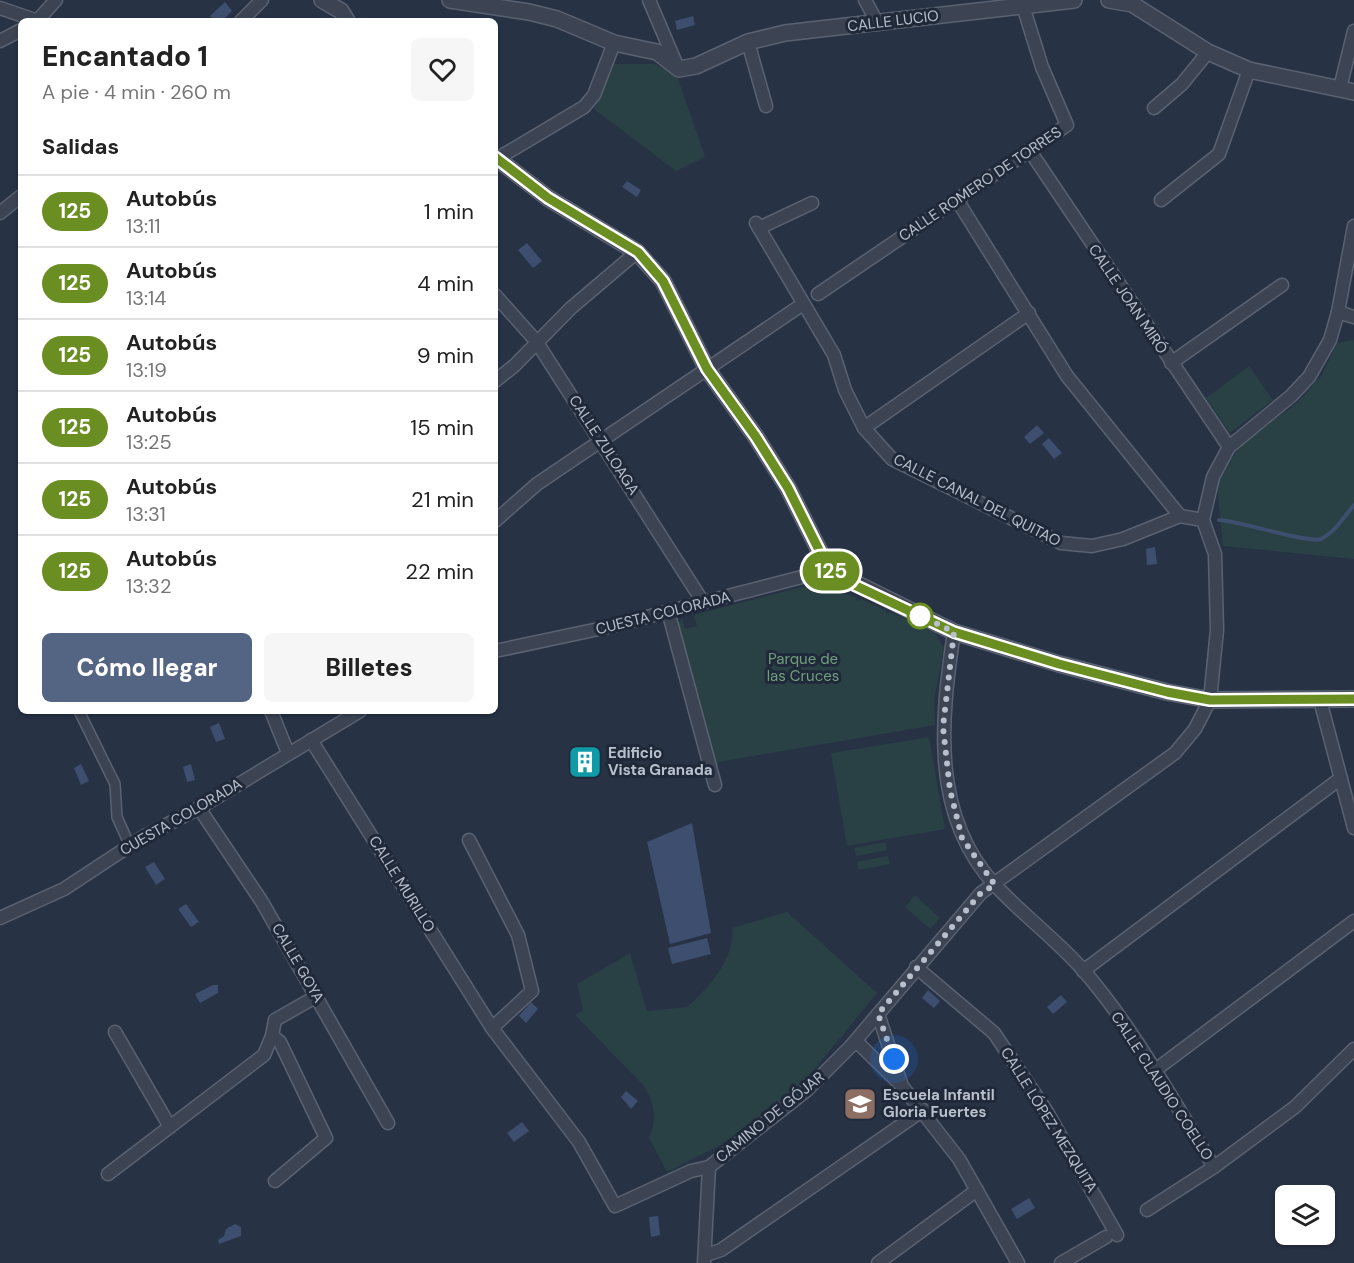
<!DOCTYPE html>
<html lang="es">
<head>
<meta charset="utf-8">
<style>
  body { margin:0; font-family:"DM Sans",sans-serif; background:#f6f6f6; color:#222; height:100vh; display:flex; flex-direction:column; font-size:22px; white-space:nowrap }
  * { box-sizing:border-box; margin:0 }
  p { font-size:20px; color:#767676 }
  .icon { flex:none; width:33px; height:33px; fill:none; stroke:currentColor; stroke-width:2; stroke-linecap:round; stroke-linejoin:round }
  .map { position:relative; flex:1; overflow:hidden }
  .details { position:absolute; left:18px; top:18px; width:480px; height:696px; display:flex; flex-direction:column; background:#fff; border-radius:9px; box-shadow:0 2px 4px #0004 }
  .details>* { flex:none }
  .badge { padding:0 12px; border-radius:20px; font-size:21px; line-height:39px }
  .controls { position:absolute; left:1275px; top:1185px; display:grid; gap:12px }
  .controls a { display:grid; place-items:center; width:60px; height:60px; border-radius:9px; background:#fff; box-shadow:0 2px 4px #0004; font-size:30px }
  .you { position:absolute; width:30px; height:30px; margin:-15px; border:4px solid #fff; border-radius:50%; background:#1a73e8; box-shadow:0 0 0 9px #1a73e833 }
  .map>.badge { position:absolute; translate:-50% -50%; box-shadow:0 0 0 3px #fff }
  h2 { padding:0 24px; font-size:22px; line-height:54px }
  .round { display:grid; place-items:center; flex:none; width:63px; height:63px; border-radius:9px; background:#f6f6f6 }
  .head { display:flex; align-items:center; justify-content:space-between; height:102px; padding:0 24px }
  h1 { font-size:28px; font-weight:800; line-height:45px }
  .primary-button { display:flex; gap:12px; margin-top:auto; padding:12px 24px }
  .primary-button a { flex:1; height:69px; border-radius:9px; background:#546483; color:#fff; font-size:24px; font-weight:800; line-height:69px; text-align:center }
  .primary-button a+a { background:#f6f6f6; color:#222 }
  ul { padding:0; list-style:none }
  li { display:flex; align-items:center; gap:18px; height:72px; padding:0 24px; border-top:2px solid #e0e0e0 }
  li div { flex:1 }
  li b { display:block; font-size:22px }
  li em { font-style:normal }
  li .badge { min-width:66px; font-weight:700; text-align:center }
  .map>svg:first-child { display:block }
  .green { fill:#294045 }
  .water { fill:#3d4e6e }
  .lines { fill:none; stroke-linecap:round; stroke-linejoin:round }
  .stream { stroke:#3d4e6e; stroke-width:4 }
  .pedestrian-casing { stroke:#5a6271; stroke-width:12 }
  .minor-casing { stroke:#5a6271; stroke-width:15 }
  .tertiary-casing { stroke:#5a6271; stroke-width:18 }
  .pedestrian { stroke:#3c4454; stroke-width:9 }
  .minor { stroke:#3c4454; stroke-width:12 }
  .tertiary { stroke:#3c4454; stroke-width:15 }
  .line-casing { stroke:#fff; stroke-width:14 }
  .line { stroke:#6b8e23; stroke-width:9 }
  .walk { stroke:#b9c0cd; stroke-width:6; stroke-dasharray:0 10.8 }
  .stop-dot { fill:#fff; stroke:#6b8e23; stroke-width:3 }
  .labels { text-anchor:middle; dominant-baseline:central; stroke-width:6; stroke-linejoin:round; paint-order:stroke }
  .street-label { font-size:15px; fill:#b9c0cd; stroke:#20293a }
  .park-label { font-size:15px; fill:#709f7d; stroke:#20293a }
  .poi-label { font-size:15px; font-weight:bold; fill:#b9c0cd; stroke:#20293a; text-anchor:start }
</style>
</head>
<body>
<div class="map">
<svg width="1354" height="1263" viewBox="0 0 1354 1263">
  <rect width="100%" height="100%" fill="#273245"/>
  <!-- green -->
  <g class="green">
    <polygon points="613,64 654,64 676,73 705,157 676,171 594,109"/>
    <polygon points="1354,340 1354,559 1223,546 1217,485 1239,447 1298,402 1322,375 1337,343"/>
    <polygon points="1249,366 1273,400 1230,433 1206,398"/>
    <polygon points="802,587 825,588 828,593 832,590 855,597 857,601 861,599 885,610 887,614 890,612 935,633 944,648 934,700 935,725 713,763 677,626 682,618 685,629 697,626 694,615"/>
    <polygon points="929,737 945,829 847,846 831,753"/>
    <polygon points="886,842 887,850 856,856 854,848"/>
    <polygon points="888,856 890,864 858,870 857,862"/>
    <polygon points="915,895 940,918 930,929 905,907"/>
    <path d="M787,912l90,81 -77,94 -78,57 -55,28 -18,-34c9,-19 5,-36 -6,-53l-68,-70 8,-5 -6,-26 53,-31 17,58 40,-4c21,-19 48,-47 45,-79z"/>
  </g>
  <!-- water -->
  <g class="water">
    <polygon points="225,2 232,11 222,21 215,21 210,16"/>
    <polygon points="693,16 695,25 677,30 675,21"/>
    <polygon points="627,181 641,190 637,197 622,187"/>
    <polygon points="527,243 542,261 533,268 518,250"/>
    <polygon points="1037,425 1044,433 1030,444 1024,437"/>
    <polygon points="1049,438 1062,453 1054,459 1042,444"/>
    <polygon points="1155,547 1157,564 1147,565 1146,549"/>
    <polygon points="219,723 225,739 216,742 210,727"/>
    <polygon points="81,764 89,781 81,785 74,768"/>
    <polygon points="191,764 195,780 187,782 183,767"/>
    <polygon points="692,823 711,933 670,944 647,842"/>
    <polygon points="154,862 165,879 156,885 145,867"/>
    <polygon points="186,904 199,922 191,927 178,909"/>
    <polygon points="707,938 711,954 672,964 668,948"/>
    <polygon points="213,985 218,985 218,993 200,1003 195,994"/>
    <polygon points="928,990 940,1001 934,1008 922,998"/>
    <polygon points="1061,995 1067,1002 1053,1014 1047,1007"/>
    <polygon points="531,1002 538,1009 526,1023 519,1016"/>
    <polygon points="626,1091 638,1101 631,1109 621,1097"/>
    <polygon points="522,1122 529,1131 514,1142 507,1133"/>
    <polygon points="1029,1198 1035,1208 1017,1219 1011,1209"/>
    <polygon points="658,1216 660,1235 651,1237 649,1217"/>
    <polygon points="235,1224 241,1227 241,1236 219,1244 218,1240 224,1236 226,1229"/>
  </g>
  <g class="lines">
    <!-- stream -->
    <path class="stream" d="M1219,520c21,1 91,24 102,19 14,-7 23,-22 33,-34"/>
    <defs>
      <polyline id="pedestrian" points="79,711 115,784 117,817 130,846"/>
      <g id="minor">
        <polyline points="649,0 678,68"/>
        <polyline points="865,0 878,24"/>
        <polyline points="0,8 38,21"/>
        <polyline points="37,21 56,0"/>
        <polyline points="241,21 262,0"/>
        <polyline points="0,41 21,30"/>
        <polyline points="748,42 766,106"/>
        <polyline points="1340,88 1354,31"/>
        <polyline points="1154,108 1182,84 1208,52"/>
        <polyline points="1030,151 1229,447"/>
        <polyline points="495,160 584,107 594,95 614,43"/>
        <polyline points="957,200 1067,376 1180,516 1203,520"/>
        <polyline points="1161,200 1219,154 1249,70"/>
        <polyline points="0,213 21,196"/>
        <polyline points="756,223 834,355 845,390 864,428 892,459 1061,543 1092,546 1123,539 1180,516"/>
        <polyline points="759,228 812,203"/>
        <polyline points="818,294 1067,125 1042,67 1023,6"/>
        <polyline points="495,295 536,341 703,602"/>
        <polyline points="1338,312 1354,317"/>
        <polyline points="1171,363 1282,285"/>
        <polyline points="495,381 514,366 571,308 637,252"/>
        <polyline points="864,428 1029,313"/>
        <polyline points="495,521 537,484 803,304"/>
        <polyline points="668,611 715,785"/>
        <path d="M954,632c-13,87 -24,184 42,254 28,30 61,54 88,85 51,59 89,130 130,196"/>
        <polyline points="495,651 608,627 829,570"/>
        <polyline points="1320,700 1354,828"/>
        <polyline points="271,711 288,753"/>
        <polyline points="311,740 492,1028 579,1142 615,1206 691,1171 709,1167 807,1090 851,1046 981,893 1175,753 1195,729 1210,700 1217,630 1215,554 1203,520 1213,477 1229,447 1291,396 1309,377 1330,340 1338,312 1354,226"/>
        <polyline points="199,808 262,902 388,1123"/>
        <polyline points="469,840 518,935 532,991 492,1028"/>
        <polyline points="0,918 64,889 143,837 199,808 360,711"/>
        <polyline points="916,967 994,1033 1047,1112 1117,1235"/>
        <polyline points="1083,971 1341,778"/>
        <polyline points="878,1014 902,1086 959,1159 1018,1263"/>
        <polyline points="115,1032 170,1127"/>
        <polyline points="272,1036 280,1042 326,1138 275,1181"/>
        <polyline points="856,1041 901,1085"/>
        <polyline points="1154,1071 1354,921"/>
        <polyline points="108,1174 264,1055 272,1036 275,1020 317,996"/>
        <polyline points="1147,1210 1214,1167 1295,1107 1354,1049"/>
        <polyline points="706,1255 721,1250 923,1110"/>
        <polyline points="704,1263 709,1167"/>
        <polyline points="878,1263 977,1190"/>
        <polyline points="1061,1263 1106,1237"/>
      </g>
      <g id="tertiary">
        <polyline points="322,0 341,11 347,21"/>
        <polyline points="450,0 529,12 557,19 614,43 657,52 679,69 696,66 748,42 785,33 1074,0"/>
        <polyline points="1109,0 1132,4 1208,52 1249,70 1354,92"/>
        <polyline points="495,157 548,198 637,252 663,281 707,369 756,437 788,488 829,570 954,632 1059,664 1167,692 1210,700 1354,699"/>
      </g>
    </defs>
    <!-- pedestrian casing -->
    <use href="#pedestrian" class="pedestrian-casing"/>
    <!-- minor casing -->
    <use href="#minor" class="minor-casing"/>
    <!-- tertiary casing -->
    <use href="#tertiary" class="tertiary-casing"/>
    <!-- pedestrian -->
    <use href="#pedestrian" class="pedestrian"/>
    <!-- minor -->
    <use href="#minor" class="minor"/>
    <!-- tertiary -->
    <use href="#tertiary" class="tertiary"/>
  </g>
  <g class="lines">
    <defs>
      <polyline id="line" points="495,157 548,198 638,252 663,281 707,369 756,437 788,488 829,570 850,583 954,632 1059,664 1167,692 1210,700 1354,699"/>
    </defs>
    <!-- line casing -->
    <use href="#line" class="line-casing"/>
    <!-- line -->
    <use href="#line" class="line"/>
    <!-- walk -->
    <polyline class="walk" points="894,1059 878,1014 981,893 995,885 962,838 950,790 943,727 954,632 913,612 920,616"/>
  </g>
  <!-- icons -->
  <defs>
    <symbol id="building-square" viewBox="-11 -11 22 22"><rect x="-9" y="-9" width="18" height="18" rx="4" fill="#0f9aa8" stroke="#20293a"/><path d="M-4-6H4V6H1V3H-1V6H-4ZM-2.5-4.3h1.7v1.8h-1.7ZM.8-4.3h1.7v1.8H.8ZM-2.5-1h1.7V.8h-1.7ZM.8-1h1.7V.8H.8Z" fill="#fff"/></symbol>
    <symbol id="school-square" viewBox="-11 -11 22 22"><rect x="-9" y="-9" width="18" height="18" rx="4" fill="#8d6e63" stroke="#20293a"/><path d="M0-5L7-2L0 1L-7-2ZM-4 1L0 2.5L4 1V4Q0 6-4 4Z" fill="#fff"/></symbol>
  </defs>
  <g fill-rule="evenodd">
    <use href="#building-square" x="566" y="743" width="38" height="38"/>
    <use href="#school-square" x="841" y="1085" width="38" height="38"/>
  </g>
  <!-- markers -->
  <circle class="stop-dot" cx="920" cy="616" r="12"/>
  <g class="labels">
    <!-- street labels -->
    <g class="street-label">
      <text transform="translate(893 21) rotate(-7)">CALLE LUCIO</text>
      <text transform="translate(980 184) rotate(-34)">CALLE ROMERO DE TORRES</text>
      <text transform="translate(1128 299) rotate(56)">CALLE JOAN MIRÓ</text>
      <text transform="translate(604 445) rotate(57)">CALLE ZULOAGA</text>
      <text transform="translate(977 500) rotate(27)">CALLE CANAL DEL QUITAO</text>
      <text transform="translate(663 613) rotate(-14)">CUESTA COLORADA</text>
      <text transform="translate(181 817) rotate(-30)">CUESTA COLORADA</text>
      <text transform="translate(402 884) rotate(58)">CALLE MURILLO</text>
      <text transform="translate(298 963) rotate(60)">CALLE GOYA</text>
      <text transform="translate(1162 1086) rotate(57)">CALLE CLAUDIO COELLO</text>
      <text transform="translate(770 1117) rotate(-39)">CAMINO DE GÓJAR</text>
      <text transform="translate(1049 1120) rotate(58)">CALLE LÓPEZ MEZQUITA</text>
    </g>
    <!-- park labels -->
    <g class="park-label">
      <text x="803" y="659">Parque de<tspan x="803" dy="17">las Cruces</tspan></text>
    </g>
    <!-- poi labels -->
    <g class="poi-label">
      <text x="608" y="753">Edificio<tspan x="608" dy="17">Vista Granada</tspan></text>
      <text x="883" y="1095">Escuela Infantil<tspan x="883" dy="17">Gloria Fuertes</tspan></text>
    </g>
  </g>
</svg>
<div class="controls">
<a><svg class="icon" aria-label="layers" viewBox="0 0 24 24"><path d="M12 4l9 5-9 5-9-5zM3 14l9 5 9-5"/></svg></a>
</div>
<div class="you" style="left:894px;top:1059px"></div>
<b class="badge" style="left:831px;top:571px;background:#6b8e23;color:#fff">125</b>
<section class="details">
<div class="head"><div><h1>Encantado 1</h1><p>A pie · 4 min · 260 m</p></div><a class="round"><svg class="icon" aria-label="heart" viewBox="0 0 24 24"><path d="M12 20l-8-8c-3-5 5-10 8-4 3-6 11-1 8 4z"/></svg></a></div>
<h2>Salidas</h2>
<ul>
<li><span class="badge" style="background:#6b8e23;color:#fff">125</span><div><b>Autobús</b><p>13:11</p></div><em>1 min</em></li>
<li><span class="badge" style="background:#6b8e23;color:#fff">125</span><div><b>Autobús</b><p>13:14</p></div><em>4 min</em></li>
<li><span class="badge" style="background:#6b8e23;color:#fff">125</span><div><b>Autobús</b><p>13:19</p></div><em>9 min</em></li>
<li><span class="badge" style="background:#6b8e23;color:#fff">125</span><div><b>Autobús</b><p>13:25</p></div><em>15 min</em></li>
<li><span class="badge" style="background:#6b8e23;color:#fff">125</span><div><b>Autobús</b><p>13:31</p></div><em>21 min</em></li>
<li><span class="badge" style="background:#6b8e23;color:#fff">125</span><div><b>Autobús</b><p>13:32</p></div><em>22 min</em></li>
</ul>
<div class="primary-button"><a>Cómo llegar</a><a>Billetes</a></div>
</section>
</div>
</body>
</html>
